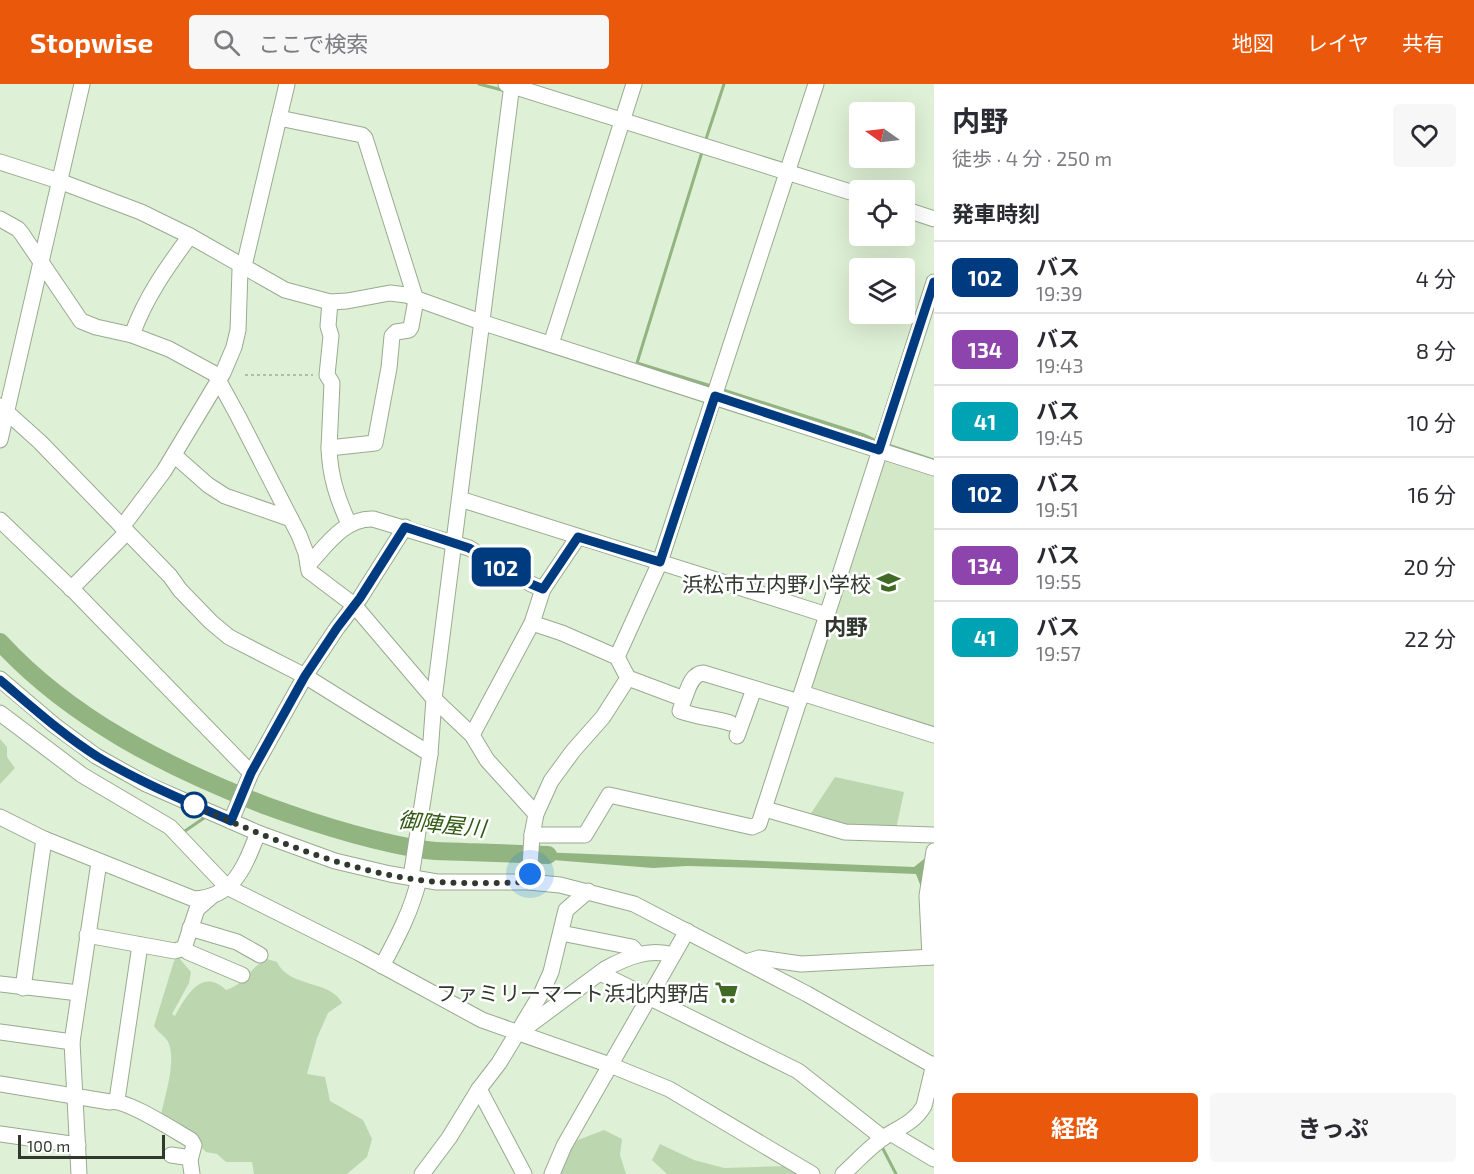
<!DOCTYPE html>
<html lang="ja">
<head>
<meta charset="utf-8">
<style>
  body { margin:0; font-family:"Exo 2","Noto Sans JP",sans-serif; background:#f7f7f7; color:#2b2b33; height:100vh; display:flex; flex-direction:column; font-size:22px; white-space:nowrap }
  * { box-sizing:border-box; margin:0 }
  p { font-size:20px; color:#7c7c81 }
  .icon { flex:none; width:33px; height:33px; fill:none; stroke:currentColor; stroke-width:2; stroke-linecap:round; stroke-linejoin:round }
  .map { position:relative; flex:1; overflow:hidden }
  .sheet { display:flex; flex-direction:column; background:#fff; width:540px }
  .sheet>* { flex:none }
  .badge { padding:0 12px; border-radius:9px; font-size:21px; line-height:39px }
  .needle { width:39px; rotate:284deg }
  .buttons { position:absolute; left:849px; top:18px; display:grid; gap:12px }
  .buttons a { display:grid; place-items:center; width:66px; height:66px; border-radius:6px; background:#fff; box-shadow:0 6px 24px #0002; font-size:30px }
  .scale { position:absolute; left:18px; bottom:15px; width:147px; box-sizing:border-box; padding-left:6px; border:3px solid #31382d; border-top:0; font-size:16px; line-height:21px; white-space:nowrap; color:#31382d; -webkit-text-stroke:4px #fff; paint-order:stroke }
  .you { position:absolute; width:30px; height:30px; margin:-15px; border:4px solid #fff; border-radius:50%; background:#1a73e8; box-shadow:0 0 0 9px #1a73e833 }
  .map>.badge { position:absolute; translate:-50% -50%; box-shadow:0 0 0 3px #fff }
  h2 { padding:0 18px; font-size:22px; line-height:54px }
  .round { display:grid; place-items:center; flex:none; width:63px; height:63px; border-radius:6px; background:#f7f7f7 }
  .head { display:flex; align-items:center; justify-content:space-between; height:102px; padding:0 18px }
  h1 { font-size:28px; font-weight:700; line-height:45px }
  .cta { display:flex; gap:12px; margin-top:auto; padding:12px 18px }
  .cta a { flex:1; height:69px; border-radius:6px; background:#ea580c; color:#fff; font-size:24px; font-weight:700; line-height:69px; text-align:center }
  .cta a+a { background:#f7f7f7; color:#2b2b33 }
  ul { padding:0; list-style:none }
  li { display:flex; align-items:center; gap:18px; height:72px; padding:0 18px; border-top:2px solid #e1e1e2 }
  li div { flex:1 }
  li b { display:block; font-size:22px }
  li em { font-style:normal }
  li .badge { min-width:66px; font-weight:700; text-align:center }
  header { display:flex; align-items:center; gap:36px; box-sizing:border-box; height:84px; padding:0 30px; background:#ea580c; color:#fff }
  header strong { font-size:28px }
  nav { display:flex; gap:33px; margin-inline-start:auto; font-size:21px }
  .search { width:420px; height:54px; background:#f7f7f7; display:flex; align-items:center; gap:15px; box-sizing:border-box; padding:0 21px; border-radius:6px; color:#7c7c81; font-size:22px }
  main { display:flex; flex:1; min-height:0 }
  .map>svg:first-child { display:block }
  .built { fill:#d2e8c6 }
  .green { fill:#bcd6b0 }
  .water { fill:#92b481 }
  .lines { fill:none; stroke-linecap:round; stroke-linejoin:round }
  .stream { stroke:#92b481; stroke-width:3 }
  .river { stroke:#92b481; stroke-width:18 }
  .minor-casing { stroke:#9aaa91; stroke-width:17 }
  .path { stroke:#9fad98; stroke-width:1.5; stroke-dasharray:3 3; stroke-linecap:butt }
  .minor { stroke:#fff; stroke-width:15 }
  .line-casing { stroke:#fff; stroke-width:14 }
  .line { stroke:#003b80; stroke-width:9 }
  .walk { stroke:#31382d; stroke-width:6; stroke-dasharray:0 10.8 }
  .stop-dot { fill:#fff; stroke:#003b80; stroke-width:3 }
  .labels { text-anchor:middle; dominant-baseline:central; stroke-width:5; stroke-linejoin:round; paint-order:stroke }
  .poi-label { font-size:21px; fill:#31382d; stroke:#fff; text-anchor:end }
  .neighbourhood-label { font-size:22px; font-weight:bold; fill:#31382d; stroke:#fff }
  .water-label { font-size:22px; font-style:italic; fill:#305912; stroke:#fff }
</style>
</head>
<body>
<header>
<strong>Stopwise</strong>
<div class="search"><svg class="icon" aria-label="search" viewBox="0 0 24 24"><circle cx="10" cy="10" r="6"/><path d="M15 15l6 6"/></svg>ここで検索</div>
<nav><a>地図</a><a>レイヤ</a><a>共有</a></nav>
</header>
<main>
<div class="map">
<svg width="934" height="1090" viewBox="0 0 934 1090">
  <rect width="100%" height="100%" fill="#def0d5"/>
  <!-- built -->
  <polygon class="built" points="883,377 934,393 934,646 809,605"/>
  <!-- green -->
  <g class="green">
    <polygon points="0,655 7,663 7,673 15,684 0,700"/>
    <polygon points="835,693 904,708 896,745 848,749 806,737"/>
    <path d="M179,874l12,14 -2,11 -17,31 3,2c11,-20 27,-49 51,-26 21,-6 23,-23 41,-31l10,3c12,26 54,18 65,41l-14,10 -11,25 -10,36 18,3 5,24 33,19 9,19 -5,18 -20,17h-93l-2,-12h-26l-9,-8 -11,-2 -4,-4 -2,-6 -39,-27c4,-20 15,-52 8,-71 -2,-7 -11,-11 -15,-18l20,-65z"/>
    <polygon points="604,1046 622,1055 620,1071 626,1090 555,1090 556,1078 578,1056"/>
    <polygon points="660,1060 694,1076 724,1084 788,1082 801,1090 667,1090 652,1076"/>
  </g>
  <!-- water -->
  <polygon class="water" points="539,768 914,783 929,771 921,803 916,790 764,784 687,782 653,784 540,775"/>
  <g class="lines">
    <!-- stream -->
    <g class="stream">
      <polyline points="479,0 502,6"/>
      <polyline points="705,58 724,0"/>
      <polyline points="702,68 637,279 711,302"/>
      <polyline points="720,305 864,351 879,358"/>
      <polyline points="888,361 934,376"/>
      <polyline points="182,749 204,734"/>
      <polyline points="881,1061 896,1090"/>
    </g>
    <!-- river -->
    <path class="river" d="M0,558c71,77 167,125 264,163 52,19 107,37 162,45 13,2 27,1 41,2 27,1 54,2 81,3"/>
    <defs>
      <g id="minor">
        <polyline points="506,0 860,111"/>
        <path d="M279,34l83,17 3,3 51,162 -5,27 -2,3 -13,2 -4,4 -3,32 -14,75 -46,5c1,28 8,50 20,76"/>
        <polyline points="0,78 59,97 141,128 190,152 285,206 330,218 347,217 390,209 406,211 481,238 934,384"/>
        <polyline points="904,125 934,135"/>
        <polyline points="0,135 18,145 22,150 81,237 96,243 132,251 169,265 215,290 238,332 299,451 306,469 309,487 354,521 434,615 472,651 487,676 536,730"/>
        <path d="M132,251c13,-37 35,-68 58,-99"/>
        <polyline points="551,260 634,0"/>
        <polyline points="0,322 40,358 170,492 180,506 211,538 229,553 305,592 430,670"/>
        <polyline points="0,356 82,0"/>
        <polyline points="329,364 332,299 327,291 331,252 328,242 330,218"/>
        <polyline points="174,371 208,401 225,412 291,435"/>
        <polyline points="460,415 827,531 934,198"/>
        <polyline points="0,436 75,508 251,689"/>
        <polyline points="122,443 164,387 223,289 234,263 238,246 240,186 244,182 287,0"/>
        <path d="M308,481c18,-19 36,-47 65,-46l96,29 62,36 12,5"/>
        <polyline points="71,505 127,448"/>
        <polyline points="532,539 562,549 617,573"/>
        <path d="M628,594l56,21c4,-9 7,-25 19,-26l96,29"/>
        <polyline points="0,595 54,641 96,672 146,700 258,749 335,777 390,790 437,798 529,798 560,801 634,820 807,910 934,982"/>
        <polyline points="802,609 934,651"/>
        <path d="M684,615l-4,12c17,6 33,7 50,12"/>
        <polyline points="0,629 82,691 170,743 227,803 359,869 482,936 610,981 669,1005 812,1090"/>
        <polyline points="472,651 532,539 543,505 578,453"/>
        <polyline points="737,652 754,605"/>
        <polyline points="765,725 845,748 934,751"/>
        <path d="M0,733l44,22 150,60c41,-2 51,-34 64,-66"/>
        <polyline points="231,737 251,689 305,592 337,544 360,514 405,443"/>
        <polyline points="532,751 536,730 551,697 573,667 603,633 628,594 617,573 660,478 816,0"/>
        <polyline points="411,793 430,670 434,615 512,0"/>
        <polyline points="529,798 532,751 585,751 609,711 752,743 759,740 827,531"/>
        <polyline points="190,844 237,858 260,871"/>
        <polyline points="561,849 632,863 638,870"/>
        <polyline points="87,851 175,867 184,864 197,825 212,812"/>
        <polyline points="184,864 188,868 242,891"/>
        <polyline points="930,873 927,812 934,767"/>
        <polyline points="746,878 759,874 801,880 934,873"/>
        <path d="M382,882c15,-28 30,-56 37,-87"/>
        <polyline points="600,889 798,987 883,1054"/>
        <polyline points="0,900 79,909"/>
        <polyline points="23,904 44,755"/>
        <polyline points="521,943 542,908 551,888 566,826 588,807"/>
        <polyline points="0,948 72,958"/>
        <path d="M0,1000l110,18c15,-4 65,29 81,38l3,5 -4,15"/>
        <polyline points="479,1005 524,1090"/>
        <polyline points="117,1016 140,861"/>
        <polyline points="0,1050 78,1061"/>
        <polyline points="892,1050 934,1075"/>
        <polyline points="171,1071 185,1073 190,1076 192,1090"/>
        <polyline points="79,1090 72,958 99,778"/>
        <path d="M422,1090l27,-36 30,-49 20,-26 17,-28 89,-66c22,-12 44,-21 68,-14"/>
        <polyline points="552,1090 564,1062 687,847"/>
        <path d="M843,1090c12,-11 23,-23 36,-33 16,-13 33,-15 45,-35l10,-42"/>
      </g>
    </defs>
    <!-- minor casing -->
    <use href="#minor" class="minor-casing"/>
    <!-- path -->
    <polyline class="path" points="245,291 313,291"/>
    <!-- minor -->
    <use href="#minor" class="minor"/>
  </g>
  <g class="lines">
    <defs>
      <path id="line" d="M0,596c31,26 63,55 98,77 42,25 87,44 133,64l20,-48 54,-97 32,-48 23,-30 45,-71 64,21 62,36 12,5 35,-52 82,25 55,-166 164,54 55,-168"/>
    </defs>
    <!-- line casing -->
    <use href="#line" class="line-casing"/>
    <!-- line -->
    <use href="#line" class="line"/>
    <!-- walk -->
    <path class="walk" d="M194,721l-4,-1c79,34 161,71 248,78 30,2 61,1 91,0l1,-8"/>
  </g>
  <!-- icons -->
  <defs>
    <symbol id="school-bare" viewBox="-9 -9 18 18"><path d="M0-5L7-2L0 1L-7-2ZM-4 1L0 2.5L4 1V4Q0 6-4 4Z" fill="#3f6925" stroke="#fff" stroke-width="2.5" paint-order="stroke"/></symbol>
    <symbol id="supermarket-bare" viewBox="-9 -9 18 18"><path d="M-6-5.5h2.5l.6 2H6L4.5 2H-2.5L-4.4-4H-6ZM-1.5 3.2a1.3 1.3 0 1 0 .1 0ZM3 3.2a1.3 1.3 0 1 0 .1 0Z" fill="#3f6925" stroke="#fff" stroke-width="2.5" paint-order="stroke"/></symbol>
  </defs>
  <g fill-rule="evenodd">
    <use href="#school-bare" x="872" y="482" width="33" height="33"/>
    <use href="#supermarket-bare" x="710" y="892" width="33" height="33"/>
  </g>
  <!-- markers -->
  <circle class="stop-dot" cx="194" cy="721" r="12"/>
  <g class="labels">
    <!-- poi labels -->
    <g class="poi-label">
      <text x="871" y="499">浜松市立内野小学校</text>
      <text x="709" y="908">ファミリーマート浜北内野店</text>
    </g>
    <!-- neighbourhood labels -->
    <g class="neighbourhood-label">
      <text x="846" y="542">内野</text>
    </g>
    <!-- water labels -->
    <g class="water-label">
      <text transform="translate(442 739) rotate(6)">御陣屋川</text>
    </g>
  </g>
</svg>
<div class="buttons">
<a><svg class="needle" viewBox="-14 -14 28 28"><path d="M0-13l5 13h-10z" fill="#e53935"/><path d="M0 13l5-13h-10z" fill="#7c7c81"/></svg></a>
<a><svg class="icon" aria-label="locate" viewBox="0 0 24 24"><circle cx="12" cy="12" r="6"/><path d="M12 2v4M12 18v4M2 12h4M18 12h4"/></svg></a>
<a><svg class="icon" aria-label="layers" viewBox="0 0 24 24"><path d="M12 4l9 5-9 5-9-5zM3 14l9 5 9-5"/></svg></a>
</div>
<div class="scale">100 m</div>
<div class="you" style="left:530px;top:790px"></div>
<b class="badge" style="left:501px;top:483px;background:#003b80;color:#fff">102</b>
</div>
<section class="sheet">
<div class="head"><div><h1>内野</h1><p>徒歩 · 4 分 · 250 m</p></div><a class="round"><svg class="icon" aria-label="heart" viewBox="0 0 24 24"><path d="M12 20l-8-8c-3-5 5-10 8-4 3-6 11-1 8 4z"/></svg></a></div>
<h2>発車時刻</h2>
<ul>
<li><span class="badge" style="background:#003b80;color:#fff">102</span><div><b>バス</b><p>19:39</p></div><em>4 分</em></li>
<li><span class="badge" style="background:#8e44ad;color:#fff">134</span><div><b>バス</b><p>19:43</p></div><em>8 分</em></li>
<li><span class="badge" style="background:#00a3b4;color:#fff">41</span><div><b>バス</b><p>19:45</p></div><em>10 分</em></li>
<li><span class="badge" style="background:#003b80;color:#fff">102</span><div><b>バス</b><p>19:51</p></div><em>16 分</em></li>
<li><span class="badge" style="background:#8e44ad;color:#fff">134</span><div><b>バス</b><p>19:55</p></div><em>20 分</em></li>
<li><span class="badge" style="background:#00a3b4;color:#fff">41</span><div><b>バス</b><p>19:57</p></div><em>22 分</em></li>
</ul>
<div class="cta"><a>経路</a><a>きっぷ</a></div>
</section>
</main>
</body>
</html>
